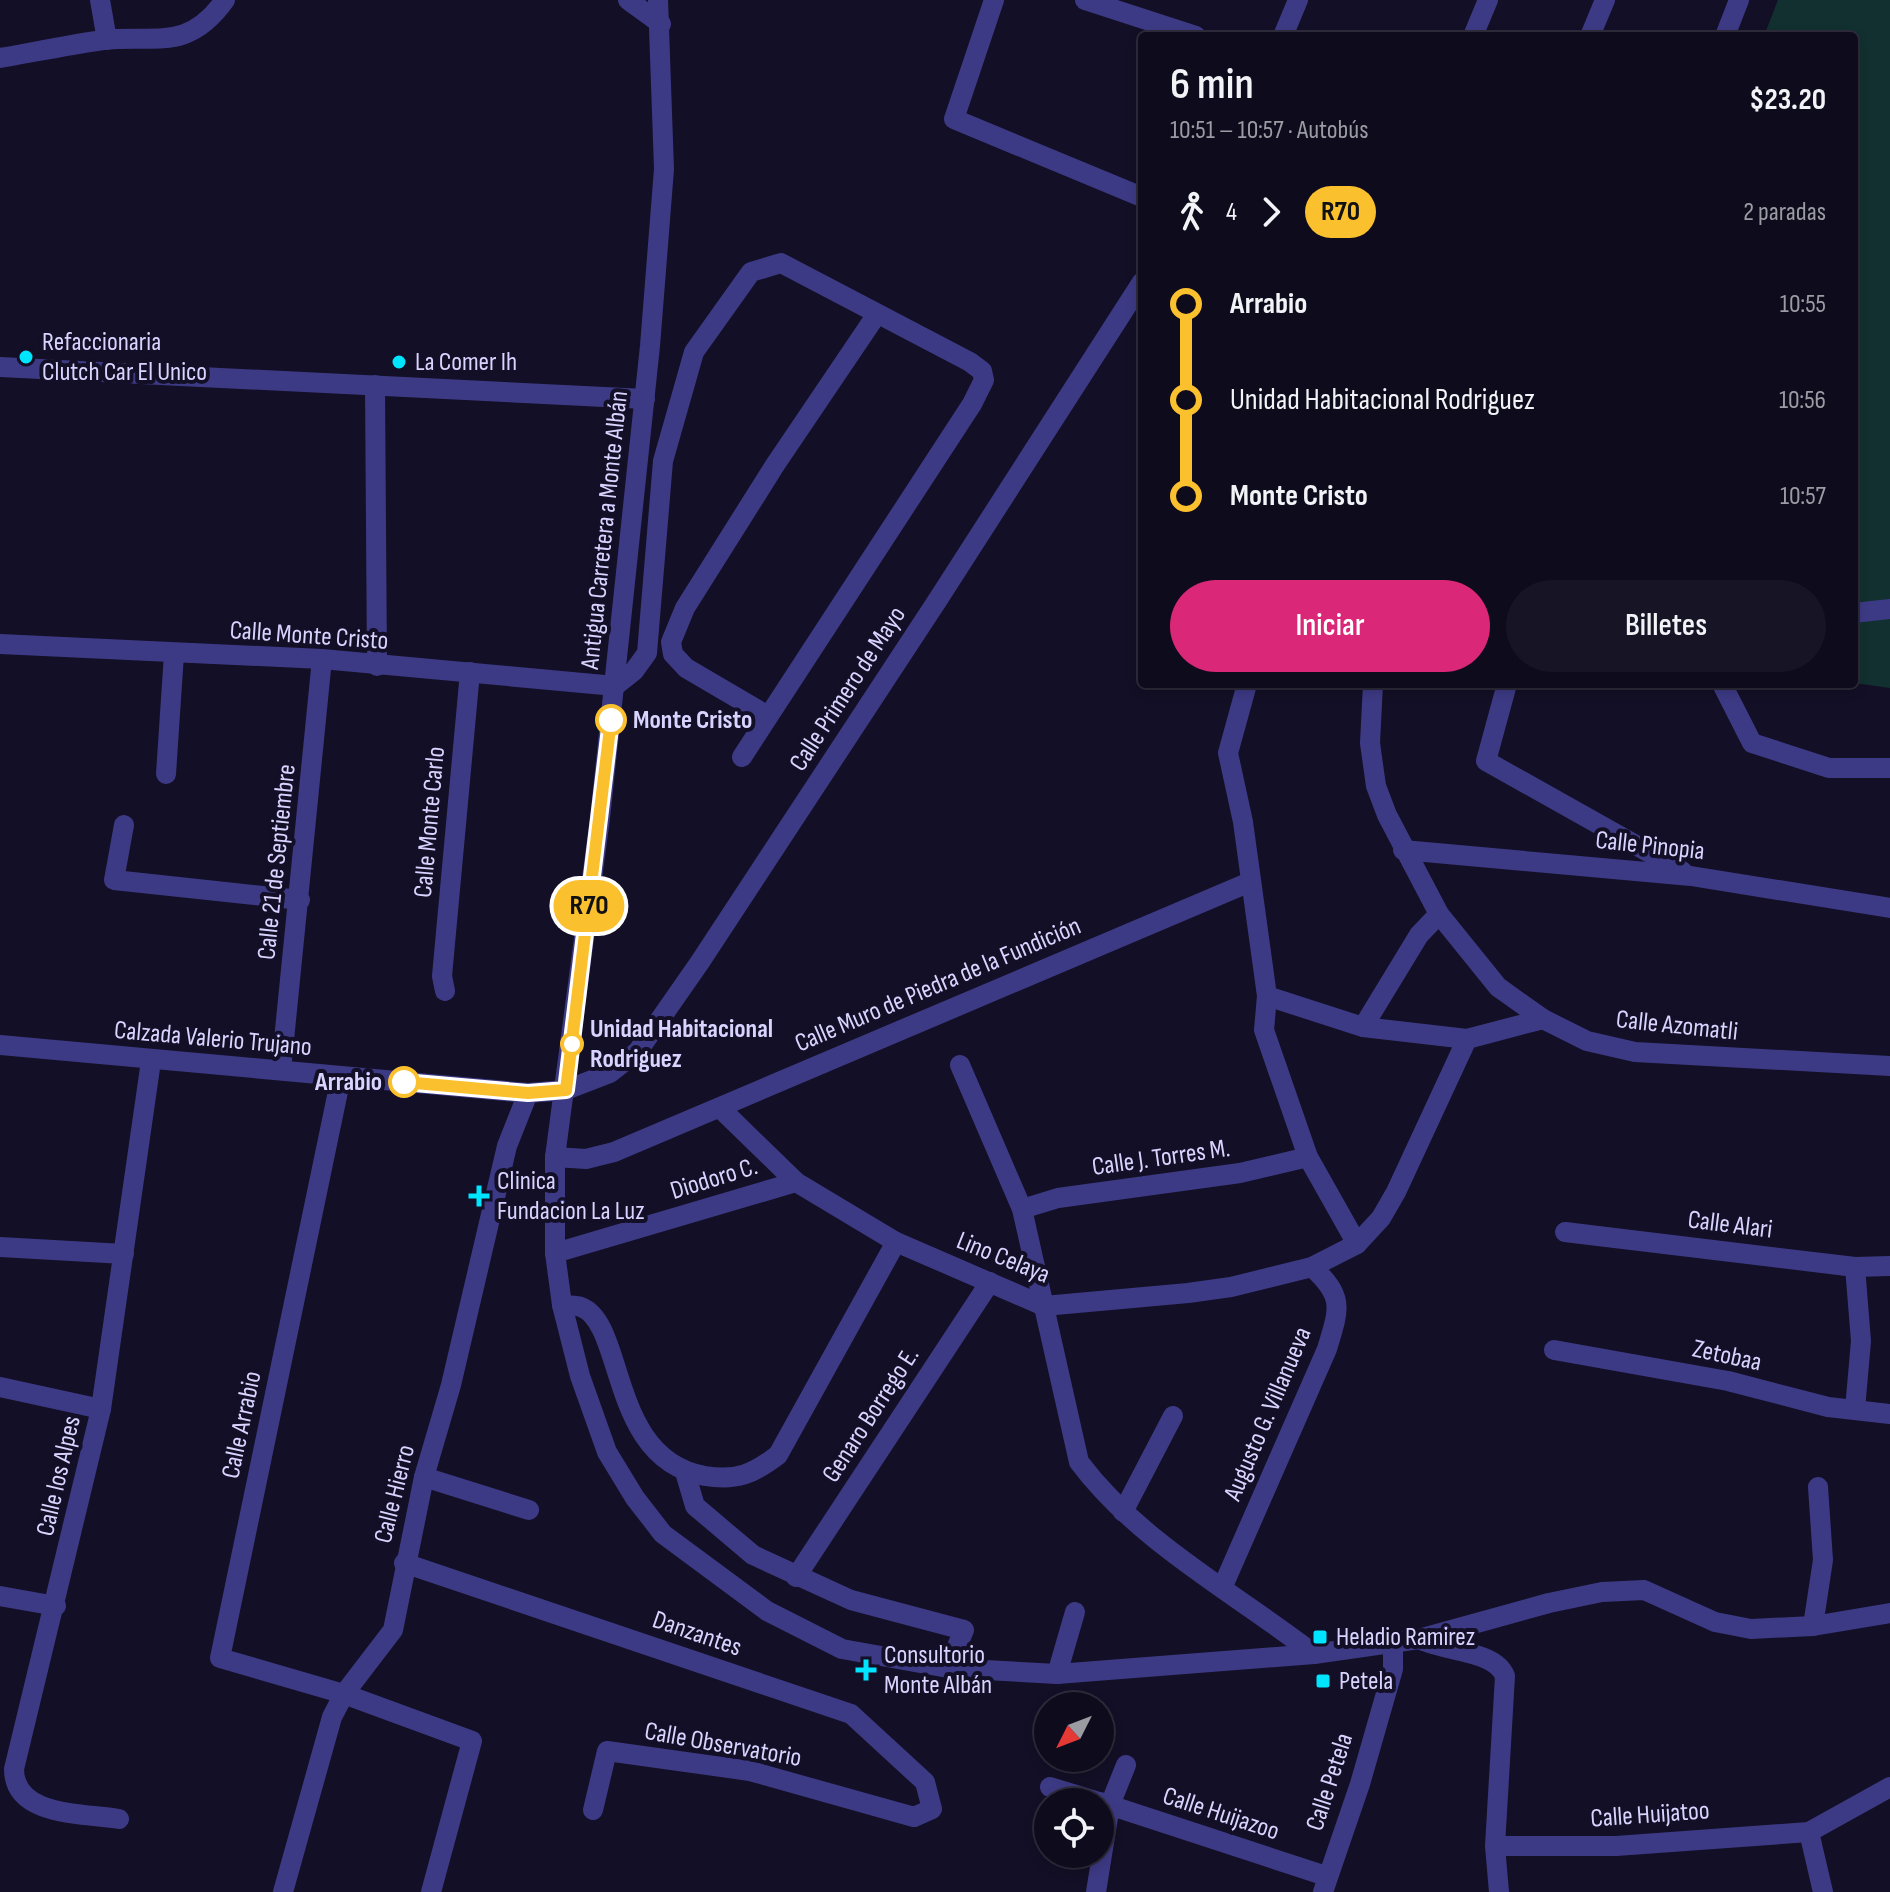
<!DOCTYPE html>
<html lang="es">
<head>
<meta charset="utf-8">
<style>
  body { margin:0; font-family:"Sofia Sans Condensed",sans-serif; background:#171425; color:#f1f3f6; height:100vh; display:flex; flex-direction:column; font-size:30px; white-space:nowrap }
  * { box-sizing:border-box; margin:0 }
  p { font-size:26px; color:#9b9ba3 }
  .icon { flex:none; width:44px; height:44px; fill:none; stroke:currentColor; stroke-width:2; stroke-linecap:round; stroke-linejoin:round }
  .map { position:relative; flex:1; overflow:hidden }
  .sheet { position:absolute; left:1138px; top:32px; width:720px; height:656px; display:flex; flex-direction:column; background:#0e0b1c; border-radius:8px; box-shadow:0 4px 12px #0003,0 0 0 2px #2e2b3b }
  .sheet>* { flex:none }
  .badge { padding:0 16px; border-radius:26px; font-size:28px; line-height:52px }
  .needle { width:52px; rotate:228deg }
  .controls { position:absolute; left:1034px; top:1692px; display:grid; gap:16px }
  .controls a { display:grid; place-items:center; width:80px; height:80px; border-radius:50%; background:#0e0b1c; box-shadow:0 4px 12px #0003,0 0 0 2px #2e2b3b; font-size:40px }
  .map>.badge { position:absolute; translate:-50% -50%; box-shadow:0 0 0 4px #fff }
  .legs { display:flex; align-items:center; gap:12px; height:88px; padding:0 32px; font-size:26px }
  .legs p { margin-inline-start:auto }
  .headline { display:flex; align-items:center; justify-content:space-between; height:136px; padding:0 32px }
  h1 { font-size:44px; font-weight:600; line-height:60px }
  .primary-button { display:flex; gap:16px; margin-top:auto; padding:16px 32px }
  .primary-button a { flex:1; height:92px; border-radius:48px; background:#db2777; color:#fff; font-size:32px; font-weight:600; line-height:92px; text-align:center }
  .primary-button a+a { background:#171425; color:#f1f3f6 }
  ul { padding:0 32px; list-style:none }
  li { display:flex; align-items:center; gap:28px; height:96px; font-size:30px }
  li i { display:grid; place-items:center; width:12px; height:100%; margin:0 10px; background:currentColor }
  li i::after { content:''; width:20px; height:20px; margin:-10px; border:6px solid; border-radius:50%; background:#0e0b1c }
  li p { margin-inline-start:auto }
  li:first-child i { background:linear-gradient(#0000 50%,currentColor 0) }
  li:last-child i { background:linear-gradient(currentColor 50%,#0000 0) }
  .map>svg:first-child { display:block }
  .green { fill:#12302f }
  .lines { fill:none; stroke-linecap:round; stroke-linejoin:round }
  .minor { stroke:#3d3a85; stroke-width:20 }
  .tertiary { stroke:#3d3a85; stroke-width:20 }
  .line-1-casing { stroke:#fff; stroke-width:18 }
  .line-1 { stroke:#fbc02d; stroke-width:12 }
  .poi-dot { fill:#00e5ff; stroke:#130f26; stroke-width:3 }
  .stop-1-dot { fill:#fff; stroke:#fbc02d; stroke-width:4 }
  .labels { text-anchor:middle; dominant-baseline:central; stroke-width:8; stroke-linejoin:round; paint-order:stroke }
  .poi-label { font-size:26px; fill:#d9d4ff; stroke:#130f26; text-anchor:start }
  .street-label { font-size:26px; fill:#d9d4ff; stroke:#130f26 }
  .stop-label { font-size:26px; font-weight:bold; fill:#d9d4ff; stroke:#130f26; text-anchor:start }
</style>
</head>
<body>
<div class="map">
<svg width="1890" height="1892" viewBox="0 0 1890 1892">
  <rect width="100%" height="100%" fill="#130f26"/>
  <!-- green -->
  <polygon class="green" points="1778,0 1890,0 1890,688 1854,683 1854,36 1764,36"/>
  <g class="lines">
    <!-- minor -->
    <g class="minor">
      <polyline points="100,0 107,40"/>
      <polyline points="628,0 661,24"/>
      <polyline points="994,0 954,119 1142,197"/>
      <polyline points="1085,0 1196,36"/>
      <polyline points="1283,36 1298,0"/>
      <polyline points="1473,36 1488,0"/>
      <polyline points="1590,36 1605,0"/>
      <polyline points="1725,36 1739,0"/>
      <path d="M0,58c34,-6 69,-13 103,-18 52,-6 84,13 122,-40"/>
      <polyline points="0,367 645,399"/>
      <polyline points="375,385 377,666"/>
      <polyline points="1854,613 1890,609"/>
      <polyline points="0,644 322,659 615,686 634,671 647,653 663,461 694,352 751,272 781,263 970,362 982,371 984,380 972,404 742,757"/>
      <polyline points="1247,684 1228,753 1243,822 1267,996 1264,1030 1308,1157 1357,1244"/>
      <polyline points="1373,684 1370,743 1376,786 1387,815 1439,914 1498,987 1543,1019 1587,1041 1635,1052 1890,1066"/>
      <polyline points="1507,684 1486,761 1682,871"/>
      <polyline points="1722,684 1752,743 1829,768 1890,768"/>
      <polyline points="768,716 686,668 673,654 671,642 685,608 775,465 877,314"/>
      <polyline points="166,774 174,654"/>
      <polyline points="124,825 114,880 300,900"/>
      <polyline points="1403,850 1691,876 1890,908"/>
      <polyline points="445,991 442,976 470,672"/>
      <polyline points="1267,996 1363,1027 1467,1039 1543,1019"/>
      <polyline points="1363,1027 1419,935 1439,914"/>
      <path d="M960,1065l62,144 57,253c61,81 156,131 235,192"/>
      <polyline points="281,1070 322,659"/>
      <polyline points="341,1077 220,1658 344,1694 472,1741 431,1892"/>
      <polyline points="566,1090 610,1073 638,1051 700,962 937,601 1142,282"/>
      <polyline points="720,1108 796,1182 896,1242 1044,1306 1188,1293 1231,1287 1312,1267 1357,1244 1381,1218 1396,1192 1467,1039"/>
      <polyline points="555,1157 586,1159 614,1152 1250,882"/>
      <polyline points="1022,1209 1058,1198 1240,1173 1308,1157"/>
      <polyline points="1565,1232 1855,1267 1890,1266"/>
      <polyline points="0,1247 124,1254"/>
      <polyline points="555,1253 796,1182"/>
      <path d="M562,1305c6,1 14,0 19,2 45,17 27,152 124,169 32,5 48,-2 73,-21l118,-213"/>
      <polyline points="1554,1350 1728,1381 1828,1407 1890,1414"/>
      <polyline points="0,1387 101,1409"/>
      <polyline points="1855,1409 1861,1341 1855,1267"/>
      <polyline points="685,1472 695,1506 753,1555 851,1600 964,1630 948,1668"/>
      <polyline points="424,1477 529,1510"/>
      <polyline points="1123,1512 1173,1416"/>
      <polyline points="404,1563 851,1714 925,1782 932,1809 914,1817 750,1771 607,1751 593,1810"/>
      <polyline points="796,1577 990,1282"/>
      <path d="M1223,1586l104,-237c12,-40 18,-52 -15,-82"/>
      <polyline points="0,1596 56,1606"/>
      <polyline points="1813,1626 1823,1560 1818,1487"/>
      <path d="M1419,1639c25,13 76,11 86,37l-10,170 4,46"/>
      <polyline points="1057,1674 1075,1612"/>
      <polyline points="1050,1787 1099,1802"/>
      <polyline points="1100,1802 1326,1876"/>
      <path d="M119,1819c-36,-6 -105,-2 -105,-50l87,-360 50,-348"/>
      <polyline points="1809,1832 1823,1892"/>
      <polyline points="1495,1846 1616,1846 1809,1832 1890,1787"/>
      <polyline points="283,1892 332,1717 344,1694 393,1630 424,1477 451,1385 507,1146 528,1093"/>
      <polyline points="1096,1892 1110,1805 1126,1765"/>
      <polyline points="1323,1892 1360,1784 1393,1669 1393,1642"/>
    </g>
    <!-- tertiary -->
    <g class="tertiary">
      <polyline points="658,0 664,169 650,346 600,818 555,1157 555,1253 562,1305 580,1376 607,1452 635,1498 663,1534 767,1611 842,1649 948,1668 1057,1674 1314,1654 1419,1639 1549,1603 1602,1592 1644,1590 1715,1622 1751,1629 1813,1626 1890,1613"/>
      <polyline points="0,1045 528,1093 566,1090"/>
    </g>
  </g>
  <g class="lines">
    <defs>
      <polyline id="line-1" points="404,1082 528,1093 566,1090 611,720"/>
    </defs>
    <!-- line-1 casing -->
    <use href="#line-1" class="line-1-casing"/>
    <!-- line-1 -->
    <use href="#line-1" class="line-1"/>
  </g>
  <!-- markers -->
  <g class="poi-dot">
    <circle cx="26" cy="357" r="8"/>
    <circle cx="399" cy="362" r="8"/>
    <path d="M475 1184h8v8h8v8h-8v8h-8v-8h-8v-8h8z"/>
    <rect x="1312" y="1629" width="16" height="16" rx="4"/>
    <path d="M862 1658h8v8h8v8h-8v8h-8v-8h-8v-8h8z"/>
    <rect x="1315" y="1673" width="16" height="16" rx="4"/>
  </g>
  <g class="stop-1-dot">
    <circle cx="611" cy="720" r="14"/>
    <circle cx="572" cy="1044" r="10"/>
    <circle cx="404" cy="1082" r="14"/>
  </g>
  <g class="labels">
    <!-- poi labels -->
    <g class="poi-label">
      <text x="42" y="342">Refaccionaria<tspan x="42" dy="30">Clutch Car El Unico</tspan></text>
      <text x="415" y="362">La Comer Ih</text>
      <text x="497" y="1181">Clinica<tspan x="497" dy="30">Fundacion La Luz</tspan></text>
      <text x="1336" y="1637">Heladio Ramirez</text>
      <text x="884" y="1655">Consultorio<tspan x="884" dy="30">Monte Albán</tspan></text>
      <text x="1339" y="1681">Petela</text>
    </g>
    <!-- street labels -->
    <g class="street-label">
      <text transform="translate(605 530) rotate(-84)">Antigua Carretera a Monte Albán</text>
      <text transform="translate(309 636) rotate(4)">Calle Monte Cristo</text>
      <text transform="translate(848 689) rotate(-57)">Calle Primero de Mayo</text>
      <text transform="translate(430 822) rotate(-85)">Calle Monte Carlo</text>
      <text transform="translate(1650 846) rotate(6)">Calle Pinopia</text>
      <text transform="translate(277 862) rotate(-84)">Calle 21 de Septiembre</text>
      <text transform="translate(938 985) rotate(-23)">Calle Muro de Piedra de la Fundición</text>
      <text transform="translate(1677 1026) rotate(6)">Calle Azomatli</text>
      <text transform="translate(213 1039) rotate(5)">Calzada Valerio Trujano</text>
      <text transform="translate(1161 1158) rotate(-8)">Calle J. Torres M.</text>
      <text transform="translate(714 1179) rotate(-17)">Diodoro C.</text>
      <text transform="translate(1730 1225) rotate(7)">Calle Alari</text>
      <text transform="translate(1003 1258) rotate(22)">Lino Celaya</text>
      <text transform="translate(1727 1356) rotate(12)">Zetobaa</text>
      <text transform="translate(1268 1414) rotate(-67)">Augusto G. Villanueva</text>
      <text transform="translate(871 1415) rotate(-57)">Genaro Borrego E.</text>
      <text transform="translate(242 1425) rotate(-78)">Calle Arrabio</text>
      <text transform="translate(59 1476) rotate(-77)">Calle los Alpes</text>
      <text transform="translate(395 1494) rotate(-76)">Calle Hierro</text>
      <text transform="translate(697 1634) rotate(19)">Danzantes</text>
      <text transform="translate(723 1745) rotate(10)">Calle Observatorio</text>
      <text transform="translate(1330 1782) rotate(-72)">Calle Petela</text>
      <text transform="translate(1221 1814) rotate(18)">Calle Huijazoo</text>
      <text transform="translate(1650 1815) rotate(-4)">Calle Huijatoo</text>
    </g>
    <!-- stop labels -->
    <g class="stop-label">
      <text x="633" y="720">Monte Cristo</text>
      <text x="590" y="1029">Unidad Habitacional<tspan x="590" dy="30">Rodriguez</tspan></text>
      <text x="382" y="1082" text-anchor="end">Arrabio</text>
    </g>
  </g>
</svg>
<div class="controls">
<a><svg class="needle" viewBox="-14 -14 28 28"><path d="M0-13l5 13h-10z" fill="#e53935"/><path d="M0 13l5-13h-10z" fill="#9b9ba3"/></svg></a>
<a><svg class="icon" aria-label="locate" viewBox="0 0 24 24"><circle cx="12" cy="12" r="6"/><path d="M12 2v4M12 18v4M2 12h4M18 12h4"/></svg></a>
</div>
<b class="badge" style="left:589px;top:906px;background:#fbc02d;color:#111">R70</b>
<section class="sheet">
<div class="headline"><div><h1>6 min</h1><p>10:51 – 10:57 · Autobús</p></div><b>$23.20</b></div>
<div class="legs"><svg class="icon" aria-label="walk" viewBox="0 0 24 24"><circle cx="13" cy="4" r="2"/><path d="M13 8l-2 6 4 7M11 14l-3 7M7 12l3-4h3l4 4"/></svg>4<svg class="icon" aria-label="forward" viewBox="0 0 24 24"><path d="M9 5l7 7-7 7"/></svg><b class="badge" style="background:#fbc02d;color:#111">R70</b><p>2 paradas</p></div>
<ul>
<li><i style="color:#fbc02d"></i><b>Arrabio</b><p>10:55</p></li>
<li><i style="color:#fbc02d"></i><span>Unidad Habitacional Rodriguez</span><p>10:56</p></li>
<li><i style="color:#fbc02d"></i><b>Monte Cristo</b><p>10:57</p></li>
</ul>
<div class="primary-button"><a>Iniciar</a><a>Billetes</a></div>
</section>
</div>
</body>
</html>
